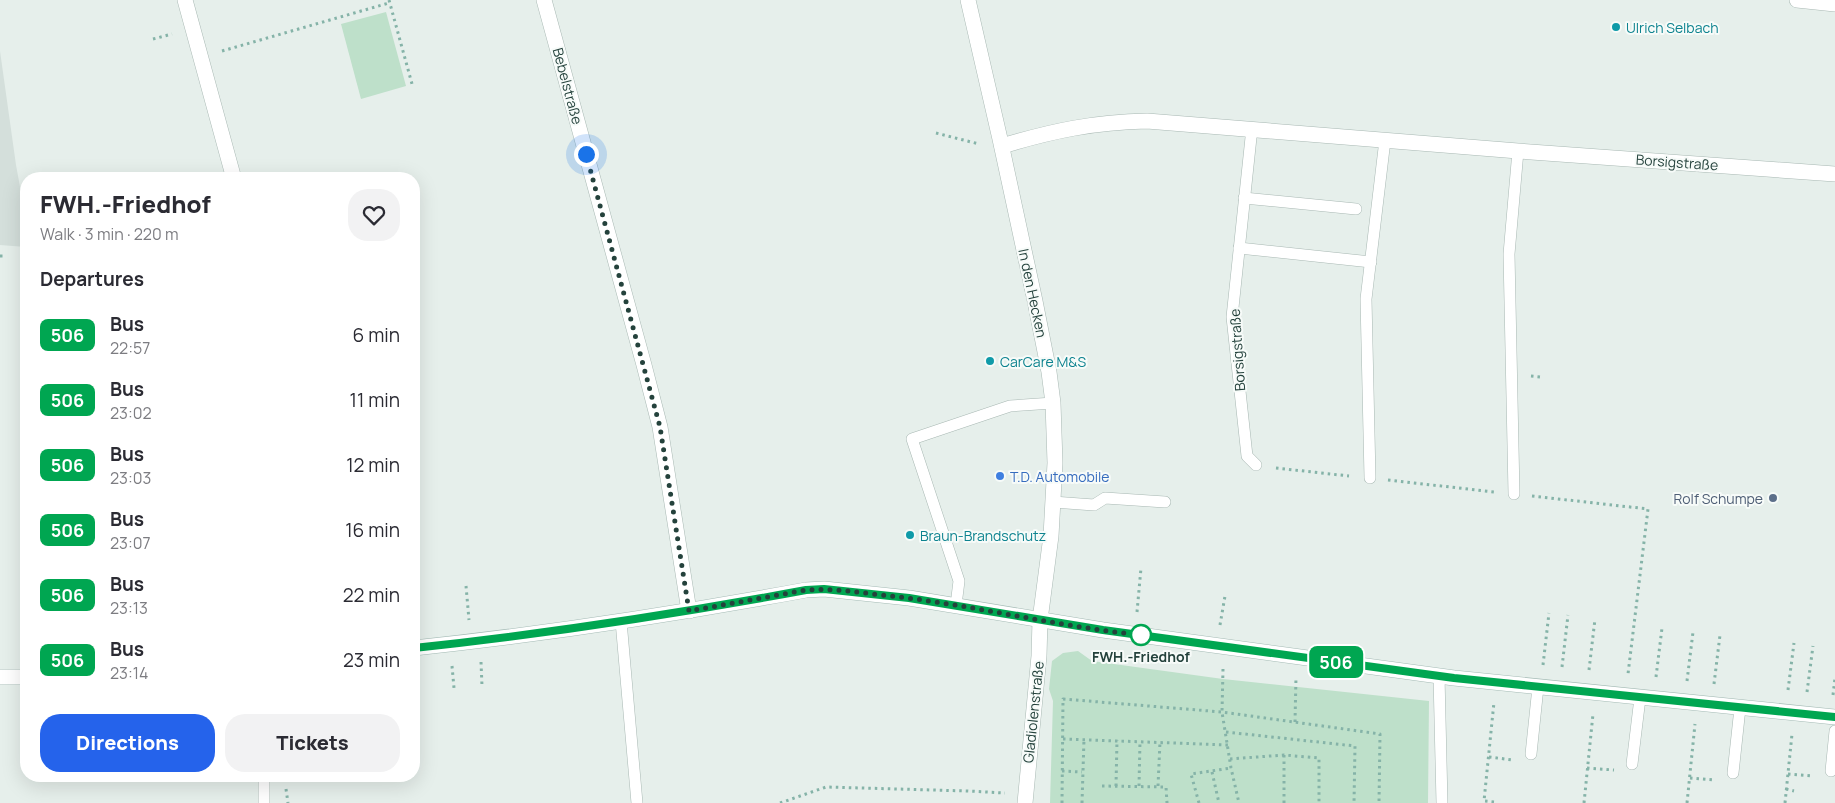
<!DOCTYPE html>
<html lang="en">
<head>
<meta charset="utf-8">
<style>
  body { margin:0; font-family:Manrope,sans-serif; background:#f2f2f3; color:#2b2b33; height:100vh; display:flex; flex-direction:column; font-size:19px; white-space:nowrap }
  * { box-sizing:border-box; margin:0 }
  p { font-size:16px; color:#7c7c81 }
  .icon { flex:none; width:28px; height:28px; fill:none; stroke:currentColor; stroke-width:2; stroke-linecap:round; stroke-linejoin:round }
  .map { position:relative; flex:1; overflow:hidden }
  .sheet { position:absolute; left:20px; top:172px; width:400px; height:610px; display:flex; flex-direction:column; background:#fff; border-radius:20px; box-shadow:0 5px 20px #0002 }
  .sheet>* { flex:none }
  .badge { padding:0 10px; border-radius:8px; font-size:18px; line-height:32px }
  .you { position:absolute; width:25px; height:25px; margin:-12px; border:4px solid #fff; border-radius:50%; background:#1a73e8; box-shadow:0 0 0 8px #1a73e833 }
  .map>.badge { position:absolute; translate:-50% -50%; box-shadow:0 0 0 2px #fff }
  h2 { padding:0 20px; font-size:19px; line-height:45px }
  .round { display:grid; place-items:center; flex:none; width:52px; height:52px; border-radius:20px; background:#f2f2f3 }
  .headline { display:flex; align-items:center; justify-content:space-between; height:85px; padding:0 20px }
  h1 { font-size:24px; font-weight:800; line-height:38px }
  .button { display:flex; gap:10px; margin-top:auto; padding:10px 20px }
  .button a { flex:1; height:58px; border-radius:20px; background:#2563eb; color:#fff; font-size:20px; font-weight:800; line-height:58px; text-align:center }
  .button a+a { background:#f2f2f3; color:#2b2b33 }
  ul { padding:0; list-style:none }
  li { display:flex; align-items:center; gap:15px; height:65px; padding:0 20px }
  li div { flex:1 }
  li b { display:block; font-size:19px }
  li em { font-style:normal }
  li .badge { min-width:55px; font-weight:700; text-align:center }
  .map>svg:first-child { display:block }
  .built { fill:#d4dfdb }
  .green { fill:#bee0ca }
  .lines { fill:none; stroke-linecap:round; stroke-linejoin:round }
  .lane-casing { stroke:#a8b8b3; stroke-width:12 }
  .street-casing { stroke:#a8b8b3; stroke-width:16 }
  .secondary-casing { stroke:#a4bbb5; stroke-width:16 }
  .path { stroke:#85b3a8; stroke-width:3; stroke-dasharray:2.5 4; stroke-linecap:butt }
  .lane { stroke:#fff; stroke-width:11 }
  .street { stroke:#fff; stroke-width:15 }
  .secondary { stroke:#fff; stroke-width:15 }
  .line-casing { stroke:#fff; stroke-width:11 }
  .line { stroke:#00a651; stroke-width:8 }
  .walk { stroke:#24423c; stroke-width:5; stroke-dasharray:0 9 }
  .culture-dot { fill:#0f9aa8; stroke:#f7fbf9; stroke-width:2 }
  .shop-dot { fill:#3f7fe0; stroke:#f7fbf9; stroke-width:2 }
  .service-dot { fill:#5c6f8a; stroke:#f7fbf9; stroke-width:2 }
  .stop-dot { fill:#fff; stroke:#00a651; stroke-width:2.5 }
  .labels { text-anchor:middle; dominant-baseline:central; stroke-width:4; stroke-linejoin:round; paint-order:stroke }
  .culture-label { font-size:14px; fill:#0d838f; stroke:#f7fbf9; text-anchor:start }
  .street-label { font-size:14px; fill:#24423c; stroke:#f7fbf9 }
  .shop-label { font-size:14px; fill:#366cbe; stroke:#f7fbf9; text-anchor:start }
  .service-label { font-size:14px; fill:#4e5e75; stroke:#f7fbf9; text-anchor:end }
  .stop-label { font-size:14px; font-weight:bold; fill:#24423c; stroke:#f7fbf9 }
</style>
</head>
<body>
<div class="map">
<svg width="1835" height="803" viewBox="0 0 1835 803">
  <rect width="100%" height="100%" fill="#e6efeb"/>
  <!-- built -->
  <polygon class="built" points="0,51 16,165 26,220 26,247 0,245"/>
  <!-- green -->
  <g class="green">
    <polygon points="386,12 406,86 361,99 341,24"/>
    <polygon points="1078,651 1092,661 1223,679 1429,701 1428,803 1050,803 1053,701 1049,689 1052,661 1063,653"/>
  </g>
  <g class="lines">
    <defs>
      <g id="lane">
        <polyline points="1252,128 1232,317 1247,456 1256,465"/>
        <polyline points="1244,198 1356,209"/>
        <polyline points="1239,248 1371,262"/>
        <polyline points="1370,478 1366,299 1385,140"/>
        <polyline points="1514,494 1509,254 1518,151"/>
        <polyline points="1053,502 1094,505 1105,498 1165,502"/>
        <polyline points="956,605 959,581 912,439 1010,406 1053,403"/>
        <polyline points="621,621 637,803"/>
        <polyline points="1439,676 1442,803"/>
        <polyline points="1531,754 1538,687"/>
        <polyline points="1632,764 1640,698"/>
        <polyline points="1831,771 1835,731"/>
        <polyline points="1733,773 1740,708"/>
        <polyline points="264,776 264,803"/>
      </g>
      <g id="street">
        <polyline points="185,0 234,179"/>
        <polyline points="544,0 644,365 660,427 689,611"/>
        <polyline points="968,0 1000,139 1035,301 1049,372 1053,403 1055,463 1051,536 1040,620 1039,656 1025,803"/>
        <polyline points="1797,0 1835,4"/>
        <path d="M1002,146c50,-15 92,-24 145,-25l371,30 317,23"/>
      </g>
      <g id="secondary">
        <path d="M414,648c131,-14 262,-34 392,-58l18,-1 85,9 194,32 351,48 381,39"/>
        <polyline points="0,677 26,677"/>
      </g>
    </defs>
    <!-- lane casing -->
    <use href="#lane" class="lane-casing"/>
    <!-- street casing -->
    <use href="#street" class="street-casing"/>
    <!-- secondary casing -->
    <use href="#secondary" class="secondary-casing"/>
    <!-- path -->
    <g class="path">
      <polyline points="389,0 412,84"/>
      <polyline points="153,39 172,34"/>
      <polyline points="222,51 389,3"/>
      <polyline points="936,133 979,144"/>
      <polyline points="0,256 4,256"/>
      <polyline points="1531,376 1541,377"/>
      <polyline points="1276,468 1349,476"/>
      <polyline points="1388,480 1494,492"/>
      <polyline points="1532,496 1648,509 1628,674"/>
      <polyline points="466,586 469,620"/>
      <polyline points="1137,612 1141,568"/>
      <polyline points="1220,625 1225,596"/>
      <polyline points="481,662 482,686"/>
      <polyline points="1543,665 1549,613"/>
      <polyline points="452,666 454,688"/>
      <polyline points="1562,667 1568,615"/>
      <polyline points="1223,669 1222,712 1231,768 1239,803"/>
      <polyline points="1589,670 1595,619"/>
      <polyline points="1656,677 1662,628"/>
      <polyline points="1687,681 1693,632"/>
      <polyline points="1714,684 1720,635"/>
      <polyline points="1788,690 1794,643"/>
      <polyline points="1807,692 1813,646"/>
      <polyline points="1833,695 1835,678"/>
      <polyline points="1295,722 1296,677"/>
      <polyline points="1226,732 1355,746 1354,803"/>
      <polyline points="1063,739 1228,745"/>
      <polyline points="1489,757 1513,760"/>
      <polyline points="1230,759 1284,755 1319,758 1319,803"/>
      <polyline points="1587,768 1614,770"/>
      <polyline points="1062,771 1082,772"/>
      <polyline points="1212,772 1219,803"/>
      <polyline points="1788,774 1812,776"/>
      <polyline points="1690,778 1714,780"/>
      <polyline points="1102,786 1166,787 1167,803"/>
      <polyline points="1116,786 1117,740"/>
      <polyline points="1139,786 1140,741"/>
      <polyline points="1158,786 1160,742"/>
      <polyline points="286,789 288,803"/>
      <polyline points="1786,789 1794,791"/>
      <polyline points="1494,802 1484,801 1494,702"/>
      <polyline points="780,803 826,787 968,791 1005,793"/>
      <polyline points="1062,803 1063,699 1222,712 1380,734 1379,803"/>
      <polyline points="1082,803 1084,739"/>
      <polyline points="1199,803 1191,774 1231,768"/>
      <polyline points="1284,803 1284,755"/>
      <polyline points="1584,803 1593,714"/>
      <polyline points="1687,803 1695,724"/>
      <polyline points="1785,803 1792,734"/>
    </g>
    <!-- lane -->
    <use href="#lane" class="lane"/>
    <!-- street -->
    <use href="#street" class="street"/>
    <!-- secondary -->
    <use href="#secondary" class="secondary"/>
  </g>
  <g class="lines">
    <defs>
      <path id="line" d="M414,648c131,-14 262,-34 392,-58l18,-1 85,9 194,32 351,48 381,39"/>
    </defs>
    <!-- line casing -->
    <use href="#line" class="line-casing"/>
    <!-- line -->
    <use href="#line" class="line"/>
    <!-- walk -->
    <path class="walk" d="M586,154l74,273 29,184 117,-21c25,-2 50,2 76,5 87,9 172,31 259,40"/>
  </g>
  <!-- markers -->
  <g class="culture-dot">
    <circle cx="1616" cy="27" r="5"/>
    <circle cx="990" cy="361" r="5"/>
    <circle cx="910" cy="535" r="5"/>
  </g>
  <circle class="shop-dot" cx="1000" cy="476" r="5"/>
  <circle class="service-dot" cx="1773" cy="498" r="5"/>
  <circle class="stop-dot" cx="1141" cy="635" r="10"/>
  <g class="labels">
    <!-- culture labels -->
    <g class="culture-label">
      <text x="1626" y="27">Ulrich Selbach</text>
      <text x="1000" y="361">CarCare M&amp;S</text>
      <text x="920" y="535">Braun-Brandschutz</text>
    </g>
    <!-- street labels -->
    <g class="street-label">
      <text transform="translate(568 86) rotate(75)">Bebelstraße</text>
      <text transform="translate(1677 162) rotate(4)">Borsigstraße</text>
      <text transform="translate(1033 293) rotate(78)">In den Hecken</text>
      <text transform="translate(1237 350) rotate(-94)">Borsigstraße</text>
      <text transform="translate(1033 712) rotate(-84)">Gladiolenstraße</text>
    </g>
    <!-- shop labels -->
    <g class="shop-label">
      <text x="1010" y="476">T.D. Automobile</text>
    </g>
    <!-- service labels -->
    <g class="service-label">
      <text x="1763" y="498">Rolf Schumpe</text>
    </g>
    <!-- stop labels -->
    <g class="stop-label">
      <text x="1141" y="656">FWH.-Friedhof</text>
    </g>
  </g>
</svg>
<div class="you" style="left:586px;top:154px"></div>
<b class="badge" style="left:1336px;top:662px;background:#00a651;color:#fff">506</b>
<section class="sheet">
<div class="headline"><div><h1>FWH.-Friedhof</h1><p>Walk · 3 min · 220 m</p></div><a class="round"><svg class="icon" aria-label="heart" viewBox="0 0 24 24"><path d="M12 20l-8-8c-3-5 5-10 8-4 3-6 11-1 8 4z"/></svg></a></div>
<h2>Departures</h2>
<ul>
<li><span class="badge" style="background:#00a651;color:#fff">506</span><div><b>Bus</b><p>22:57</p></div><em>6 min</em></li>
<li><span class="badge" style="background:#00a651;color:#fff">506</span><div><b>Bus</b><p>23:02</p></div><em>11 min</em></li>
<li><span class="badge" style="background:#00a651;color:#fff">506</span><div><b>Bus</b><p>23:03</p></div><em>12 min</em></li>
<li><span class="badge" style="background:#00a651;color:#fff">506</span><div><b>Bus</b><p>23:07</p></div><em>16 min</em></li>
<li><span class="badge" style="background:#00a651;color:#fff">506</span><div><b>Bus</b><p>23:13</p></div><em>22 min</em></li>
<li><span class="badge" style="background:#00a651;color:#fff">506</span><div><b>Bus</b><p>23:14</p></div><em>23 min</em></li>
</ul>
<div class="button"><a>Directions</a><a>Tickets</a></div>
</section>
</div>
</body>
</html>
